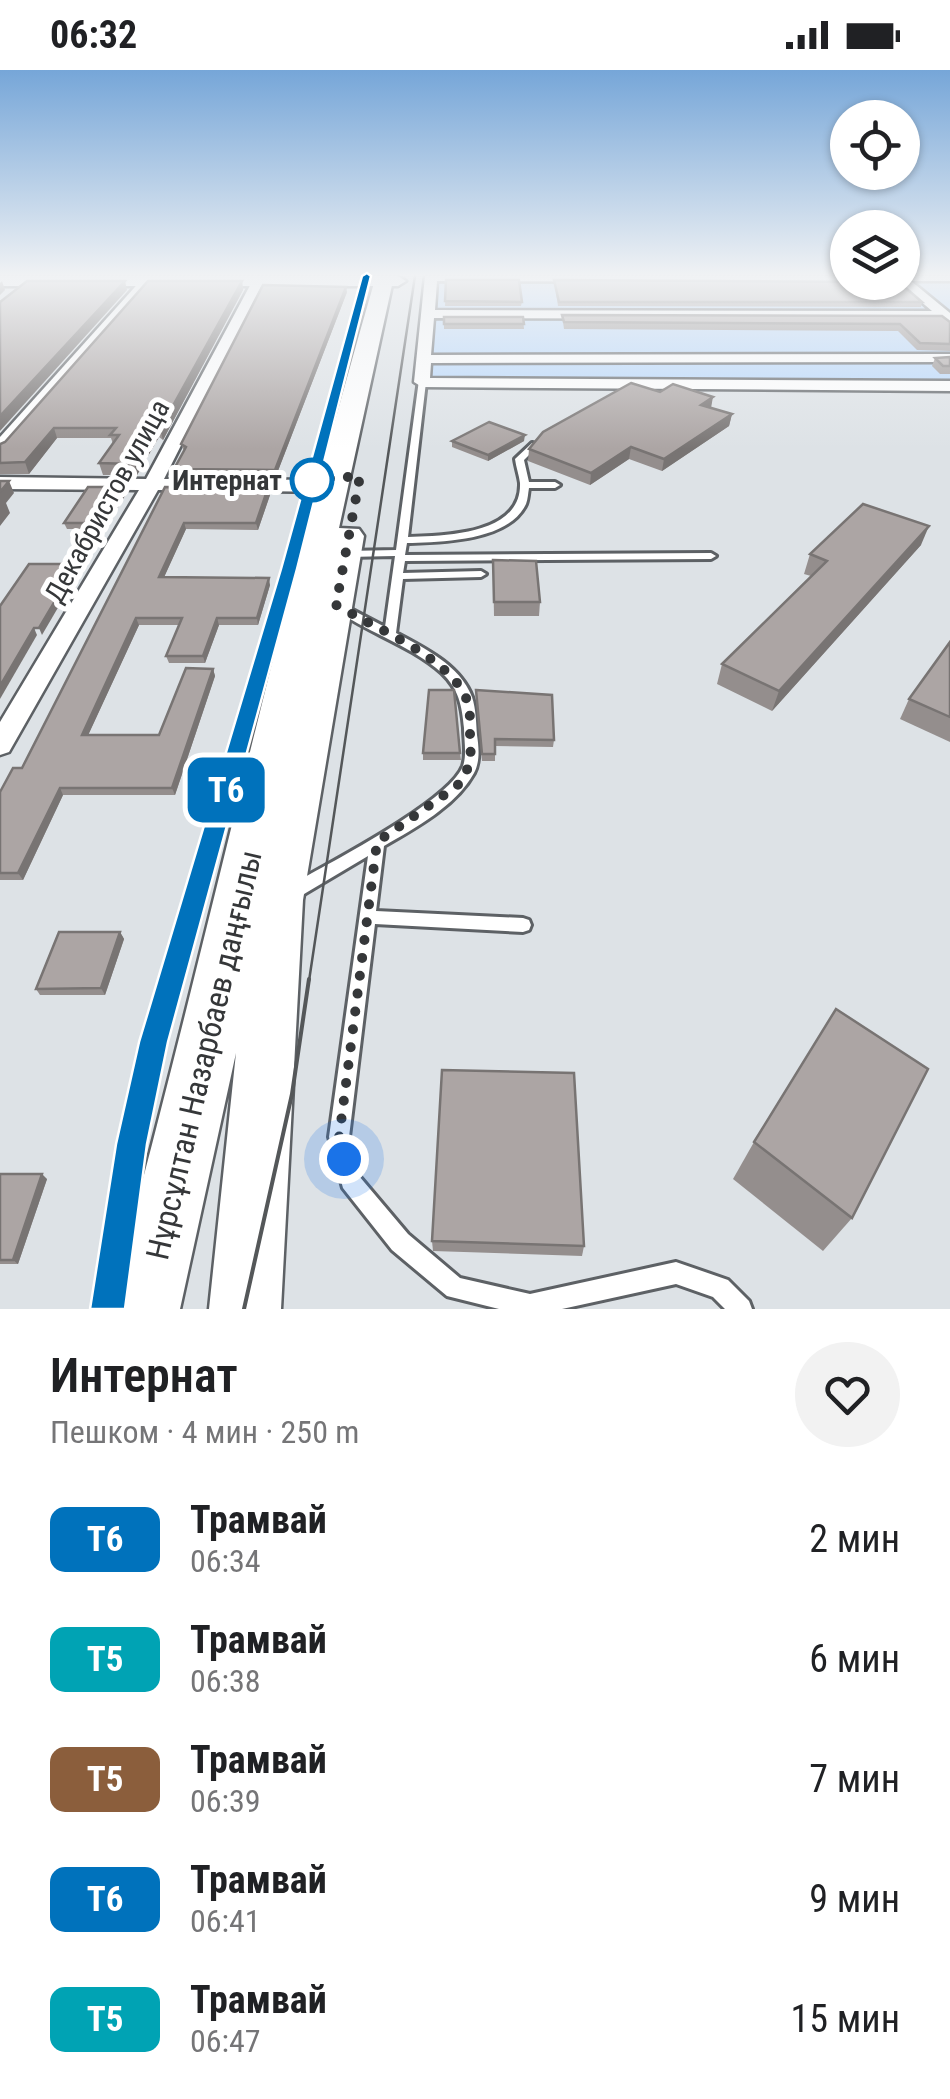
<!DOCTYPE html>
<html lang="ru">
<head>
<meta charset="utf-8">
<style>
  body { margin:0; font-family:"Roboto Condensed",sans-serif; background:#f2f2f2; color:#202124; height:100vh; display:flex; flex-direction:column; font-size:38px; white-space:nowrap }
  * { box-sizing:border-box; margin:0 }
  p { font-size:32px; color:#757577 }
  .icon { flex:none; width:55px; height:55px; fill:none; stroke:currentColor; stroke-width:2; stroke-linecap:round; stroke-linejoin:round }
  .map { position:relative; height:1239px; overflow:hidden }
  .details { display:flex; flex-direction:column; background:#fff; flex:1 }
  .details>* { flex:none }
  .badge { padding:0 20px; border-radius:15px; font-size:35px; line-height:65px }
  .tools { position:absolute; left:830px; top:30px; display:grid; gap:20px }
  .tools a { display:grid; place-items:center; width:90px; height:90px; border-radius:50%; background:#fff; box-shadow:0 2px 8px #0004; font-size:50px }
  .you { position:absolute; width:50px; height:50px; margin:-25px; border:8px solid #fff; border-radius:50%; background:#1a73e8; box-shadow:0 0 0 15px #1a73e833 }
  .map>.badge { position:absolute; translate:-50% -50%; box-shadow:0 0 0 5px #fff }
  .round { display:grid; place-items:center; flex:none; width:105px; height:105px; border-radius:52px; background:#f2f2f2 }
  .headline { display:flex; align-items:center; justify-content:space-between; height:170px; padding:0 50px }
  h1 { font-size:48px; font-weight:600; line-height:75px }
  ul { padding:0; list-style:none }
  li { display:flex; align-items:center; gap:30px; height:120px; padding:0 50px }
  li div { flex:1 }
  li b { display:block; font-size:38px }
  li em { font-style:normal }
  li .badge { min-width:110px; font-weight:700; text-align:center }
  .status { display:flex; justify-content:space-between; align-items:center; height:70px; padding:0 50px; background:#fff; direction:ltr }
  .status svg { height:28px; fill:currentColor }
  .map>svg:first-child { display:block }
  .green { fill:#b6d7fd }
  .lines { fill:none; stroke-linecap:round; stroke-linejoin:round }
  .lane-casing { stroke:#5d6165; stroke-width:6 }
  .street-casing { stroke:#5d6165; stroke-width:5 }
  .secondary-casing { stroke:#5d6165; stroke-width:5 }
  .primary-casing { stroke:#5d6165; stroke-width:5 }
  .lane { fill:#fff; fill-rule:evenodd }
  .street { fill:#fff; fill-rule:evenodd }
  .secondary { fill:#fff; fill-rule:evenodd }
  .primary { fill:#fff; fill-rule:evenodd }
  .tram-far1 { stroke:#545759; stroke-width:2.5 }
  .tram { stroke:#545759; stroke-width:4 }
  .wall { fill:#948e8d }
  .shaded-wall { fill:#787473 }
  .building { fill:#aca5a4; stroke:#787473; stroke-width:2.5 }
  .line { fill:#0072bc; stroke:#fff; stroke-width:2.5 }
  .walk { stroke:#353739; stroke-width:10; stroke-dasharray:0 18 }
  .stop-dot { fill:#fff; stroke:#0072bc; stroke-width:5 }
  .labels { text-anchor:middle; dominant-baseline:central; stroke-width:10; stroke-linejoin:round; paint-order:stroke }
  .far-stop-label { font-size:28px; font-weight:bold; fill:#353739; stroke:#fff; text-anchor:end }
  .far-street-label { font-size:28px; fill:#353739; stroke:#fff }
  .street-label { font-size:32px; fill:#353739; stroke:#fff }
</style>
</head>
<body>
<div class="status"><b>06:32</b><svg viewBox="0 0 49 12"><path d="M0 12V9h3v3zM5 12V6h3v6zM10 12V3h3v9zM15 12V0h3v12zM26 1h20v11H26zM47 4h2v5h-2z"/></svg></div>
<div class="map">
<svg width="950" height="1239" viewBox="0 0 950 1239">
  <rect width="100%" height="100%" fill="#dde2e6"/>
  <!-- green -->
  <polygon class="green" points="426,206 847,206 848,212 902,212 903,206 950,206 950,314 412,310"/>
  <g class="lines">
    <defs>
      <path id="lane" d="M419,310l7,2 -18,155c36,-1 114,-2 112,-54 -1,-8 -4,-16 -5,-24l17,-16 7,2 -15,15 5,22h26l5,3 -5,3h-26c-1,5 -1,11 -3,16 -17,37 -85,38 -119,39l-2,12 306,-2 5,3 -5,3 -306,2 -2,12 78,-2 5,3 -5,3 -78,2 -7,54c28,15 64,32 76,64 4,12 4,25 5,38 2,13 3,27 -3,38 -18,33 -59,55 -90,73l-8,65 147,7 6,2 2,5 -2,5 -6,2 -148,-8 -26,213 10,39 49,58 52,44 70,16 146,-32 52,18 21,21 3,8h-27l-12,-12 -37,-13 -114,25h-63l-52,-13 -55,-46 -49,-62 -14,-51 39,-281 -69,41 -6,2 -6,-2 -2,-5 2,-5c37,-21 162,-85 176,-121 4,-11 1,-26 1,-38 -2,-22 -5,-39 -22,-55 -34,-30 -78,-41 -111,-67l2,-2h8l44,23 10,-71 -48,1 -5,-3 5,-3 49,-1z"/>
      <g id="street">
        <polygon points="425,206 848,206 848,212 437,211 435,240 932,241 898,212 902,212 902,206 950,206 950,211 911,211 950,243 950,254 941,249 434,248 431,285 950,284 950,292 431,293 430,308 950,311 950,321 422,317 414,312"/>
        <polygon points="143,208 153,211 6,381 0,382 0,367"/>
        <polygon points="254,208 264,211 164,409 333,410 342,416 333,422 158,420 9,682 0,685 0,652 139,420 0,419 0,407 146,409"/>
      </g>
      <polygon id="secondary" points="0,206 398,206 406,211 398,216 0,216"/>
      <path id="primary" d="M376,206h18l-55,252 20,1 5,7 -61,364 -22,409h-72l27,-256 -56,256h-72c95,-343 168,-692 268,-1033z"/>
    </defs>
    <!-- lane casing -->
    <use href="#lane" class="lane-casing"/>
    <!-- street casing -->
    <use href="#street" class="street-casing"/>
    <!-- secondary casing -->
    <use href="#secondary" class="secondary-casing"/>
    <!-- primary casing -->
    <use href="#primary" class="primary-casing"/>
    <!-- lane -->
    <use href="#lane" class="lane"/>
    <!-- street -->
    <use href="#street" class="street"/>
    <!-- secondary -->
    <use href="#secondary" class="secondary"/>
    <!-- primary -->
    <use href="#primary" class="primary"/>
    <!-- tram-far1 -->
    <g class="tram-far1">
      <polyline points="170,911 289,499 367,206"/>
      <polyline points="309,911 415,206"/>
    </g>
    <!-- tram -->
    <g class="tram">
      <polyline points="107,1239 131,1074 171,909"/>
      <polyline points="244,1239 292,1024 309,909"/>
    </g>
  </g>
  <!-- wall -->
  <g class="wall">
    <polygon points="446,210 522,232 521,236 445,236"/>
    <polygon points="554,210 922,232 921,237 558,236"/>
    <polygon points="242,211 243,220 163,370 159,367 137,405 103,405 99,393 113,374 111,368 57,368 29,404 0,404 0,374 5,372"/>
    <polygon points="347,222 276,406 176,405 174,399 184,381 181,374"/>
    <polygon points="562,245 950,252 950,281 917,280 898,261 564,259"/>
    <polygon points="444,247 523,247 524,259 444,259"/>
    <polygon points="950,287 950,304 940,304 932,296 935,288"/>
    <polygon points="711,338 732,344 729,356 662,401 629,389 590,415 528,391 529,379"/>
    <polygon points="452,371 524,371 488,391 452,377"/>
    <polygon points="165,417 268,418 270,425 258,460 186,459 164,507 270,515 258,555 219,555 205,593 169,593 166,586 179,555 139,555 88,665 159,665 213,599 215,606 175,725 63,725 23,810 0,810 0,722 22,698"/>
    <polygon points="126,424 105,459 67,459 64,453"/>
    <polygon points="921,475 772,641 717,614 722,594 811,506 804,504 810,484"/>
    <polygon points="493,490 540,532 539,546 494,546"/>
    <polygon points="950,572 950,672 900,649 909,629"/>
    <polygon points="476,627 554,670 553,677 495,676 495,691 482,691"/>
    <polygon points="423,683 460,683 461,690 423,690"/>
    <polygon points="120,862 124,869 105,925 40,925 36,919"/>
    <polygon points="754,1072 852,1148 823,1181 733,1109"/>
    <polygon points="0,1104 47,1109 18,1194 0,1194"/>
    <polygon points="432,1171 584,1176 582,1186 433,1181"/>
  </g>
  <!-- shaded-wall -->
  <g class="shaded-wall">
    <polygon points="2,211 5,220 0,225 0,213"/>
    <polygon points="125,211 127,220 0,361 0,346"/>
    <polygon points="242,211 243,220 163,370 160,359"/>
    <polygon points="346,217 347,222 276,406 275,400"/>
    <polygon points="713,327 711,338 701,335"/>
    <polygon points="732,344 729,356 662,401 664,389"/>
    <polygon points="156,356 159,367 137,405 134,394"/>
    <polygon points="54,358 57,368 29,404 25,392"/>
    <polygon points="525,365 524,371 488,391 488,385"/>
    <polygon points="631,377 629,389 590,415 591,403"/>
    <polygon points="9,411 14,423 6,433 10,443 0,456 0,422"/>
    <polygon points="124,417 126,424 105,459 103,453"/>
    <polygon points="268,418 270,425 258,460 256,453"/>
    <polygon points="184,453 186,459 161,514 159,507"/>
    <polygon points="929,456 921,475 772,641 779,621"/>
    <polygon points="77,494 80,500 42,565 39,558"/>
    <polygon points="269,508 270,515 258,555 257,548"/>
    <polygon points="136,548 139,555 85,672 82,665"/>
    <polygon points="217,548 219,555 205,593 203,586"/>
    <polygon points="34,558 37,565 0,629 0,616"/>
    <polygon points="213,599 215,606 175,725 172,718"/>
    <polygon points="60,718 63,725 23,810 18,803"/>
    <polygon points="120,862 124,869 105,925 101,918"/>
    <polygon points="42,1104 47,1109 18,1194 13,1190"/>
  </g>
  <!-- building -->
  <g class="building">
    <polygon points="446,210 519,210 522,232 445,231"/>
    <polygon points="554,210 899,212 922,232 559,232"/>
    <polygon points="27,211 125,211 0,346 0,232"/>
    <polygon points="148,211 242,211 160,359 156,356 134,394 99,393 119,365 110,365 116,358 54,358 25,392 0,393 0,374 5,372"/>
    <polygon points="263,215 346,217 275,400 174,399 186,377 181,374"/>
    <polygon points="562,245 942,246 950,252 950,274 920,273 900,254 564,252"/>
    <polygon points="444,247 523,247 524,254 444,254"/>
    <polygon points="950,287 950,296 943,296 935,288"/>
    <polygon points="631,313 660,322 673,314 713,327 701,335 732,344 664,389 631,377 591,403 529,379 543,362"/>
    <polygon points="489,352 525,365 488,385 452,371"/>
    <polygon points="0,411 9,411 0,422"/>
    <polygon points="88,417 124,417 103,453 64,453"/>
    <polygon points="165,417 268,418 256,453 184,453 159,507 269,508 257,548 217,548 203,586 166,586 182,548 136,548 82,665 159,665 186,598 213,599 172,718 60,718 18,803 0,803 0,722 13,698 22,698"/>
    <polygon points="863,434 929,456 779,621 722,594 827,491 810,484"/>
    <polygon points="493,490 536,491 540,532 494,532"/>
    <polygon points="29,494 77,494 39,558 34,558 0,616 0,536"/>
    <polygon points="950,572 950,647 909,629"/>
    <polygon points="429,620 454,620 460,683 423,683"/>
    <polygon points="476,620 552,625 554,670 495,669 495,684 482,684"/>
    <polygon points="59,862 120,862 101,918 36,919"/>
    <polygon points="836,939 928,999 852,1148 754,1072"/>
    <polygon points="442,1000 574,1003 584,1176 432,1171"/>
    <polygon points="0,1104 42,1104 13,1190 0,1190"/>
  </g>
  <!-- sky -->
  <linearGradient id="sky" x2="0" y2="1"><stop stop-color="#76a6d8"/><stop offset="0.54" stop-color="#f0f2f4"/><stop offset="1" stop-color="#f0f2f4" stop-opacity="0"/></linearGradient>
  <rect width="950" height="379" fill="url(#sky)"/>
  <!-- line -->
  <polygon class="line" points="367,203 371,206 297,499 168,972 147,1074 125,1239 90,1239 116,1074 139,972 281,499 362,206"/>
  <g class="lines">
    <!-- walk -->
    <path class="walk" d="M312,410l48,-4 -24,129c37,22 114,53 130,93 5,11 4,26 4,38 2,21 0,34 -13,50l-80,56 -38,296 5,21"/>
  </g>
  <!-- markers -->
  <circle class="stop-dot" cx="312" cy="410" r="20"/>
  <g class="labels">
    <!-- far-stop labels -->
    <g class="far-stop-label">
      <text x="282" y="410">Интернат</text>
    </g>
    <!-- far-street labels -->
    <g class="far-street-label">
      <text transform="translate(107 431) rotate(-61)">Декабристов улица</text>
    </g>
    <!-- street labels -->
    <g class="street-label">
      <text transform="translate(204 985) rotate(-77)">Нұрсұлтан Назарбаев даңғылы</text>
    </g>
  </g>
</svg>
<div class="tools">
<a><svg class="icon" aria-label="locate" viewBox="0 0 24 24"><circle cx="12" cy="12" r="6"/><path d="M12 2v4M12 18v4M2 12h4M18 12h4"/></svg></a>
<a><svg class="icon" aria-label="layers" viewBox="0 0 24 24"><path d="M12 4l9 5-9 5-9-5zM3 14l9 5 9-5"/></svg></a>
</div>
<div class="you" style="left:344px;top:1089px"></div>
<b class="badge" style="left:226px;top:720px;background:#0072bc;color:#fff">T6</b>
</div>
<section class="details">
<div class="headline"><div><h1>Интернат</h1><p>Пешком · 4 мин · 250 m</p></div><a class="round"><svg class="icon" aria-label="heart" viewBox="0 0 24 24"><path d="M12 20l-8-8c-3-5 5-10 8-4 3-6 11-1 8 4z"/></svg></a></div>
<ul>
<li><span class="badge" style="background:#0072bc;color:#fff">T6</span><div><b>Трамвай</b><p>06:34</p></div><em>2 мин</em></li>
<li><span class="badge" style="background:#00a3b4;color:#fff">T5</span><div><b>Трамвай</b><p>06:38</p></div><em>6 мин</em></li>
<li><span class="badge" style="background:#8b5e3c;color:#fff">T5</span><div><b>Трамвай</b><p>06:39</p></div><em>7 мин</em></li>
<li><span class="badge" style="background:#0072bc;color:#fff">T6</span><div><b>Трамвай</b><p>06:41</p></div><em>9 мин</em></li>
<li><span class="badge" style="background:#00a3b4;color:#fff">T5</span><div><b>Трамвай</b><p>06:47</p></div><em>15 мин</em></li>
</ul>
</section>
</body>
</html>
